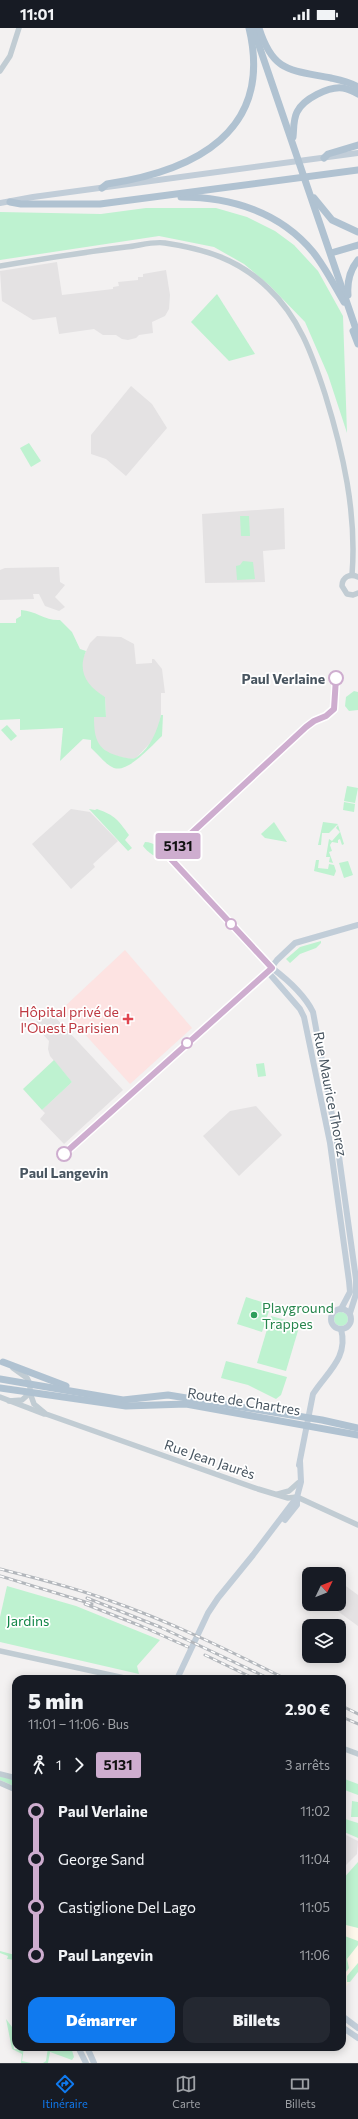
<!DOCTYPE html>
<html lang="fr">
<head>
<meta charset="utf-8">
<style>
  body { margin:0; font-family:Commissioner,sans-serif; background:#242831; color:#f1f3f6; height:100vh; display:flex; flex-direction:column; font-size:15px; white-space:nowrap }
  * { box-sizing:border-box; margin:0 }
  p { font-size:13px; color:#9ea1a6 }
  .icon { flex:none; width:22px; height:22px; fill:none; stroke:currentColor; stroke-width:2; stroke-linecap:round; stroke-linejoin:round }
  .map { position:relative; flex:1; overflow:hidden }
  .side { position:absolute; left:12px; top:1647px; width:334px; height:376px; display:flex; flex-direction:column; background:#171b24; border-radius:12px; box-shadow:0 2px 10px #0003 }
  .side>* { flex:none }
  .badge { padding:0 8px; border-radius:3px; font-size:14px; line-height:26px }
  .needle { width:26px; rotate:47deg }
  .tools { position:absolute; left:302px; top:1539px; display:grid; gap:8px }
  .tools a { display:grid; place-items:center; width:44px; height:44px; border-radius:8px; background:#171b24; box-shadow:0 2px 10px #0003; font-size:20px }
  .map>.badge { position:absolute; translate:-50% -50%; box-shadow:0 0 0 2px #fff }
  .legs { display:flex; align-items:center; gap:6px; height:44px; padding:0 16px; font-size:13px }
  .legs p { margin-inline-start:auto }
  .overview { display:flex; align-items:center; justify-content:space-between; height:68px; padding:0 16px }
  h1 { font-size:22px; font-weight:800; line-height:30px }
  .primary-button { display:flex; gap:8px; margin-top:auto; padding:8px 16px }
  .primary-button a { flex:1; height:46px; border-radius:12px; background:#107aef; color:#fff; font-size:16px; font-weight:800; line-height:46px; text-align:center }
  .primary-button a+a { background:#242831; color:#f1f3f6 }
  ul { padding:0 16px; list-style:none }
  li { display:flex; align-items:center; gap:14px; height:48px; font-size:15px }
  li i { display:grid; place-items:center; width:6px; height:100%; margin:0 5px; background:currentColor }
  li i::after { content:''; width:10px; height:10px; margin:-5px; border:3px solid; border-radius:50%; background:#171b24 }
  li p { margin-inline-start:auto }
  li:first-child i { background:linear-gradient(#0000 50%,currentColor 0) }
  li:last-child i { background:linear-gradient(currentColor 50%,#0000 0) }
  .status { display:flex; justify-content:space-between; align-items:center; height:28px; padding:0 20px; background:#171b24; direction:ltr }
  .status svg { height:11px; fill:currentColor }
  .dock { display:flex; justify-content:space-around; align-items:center; height:56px; border-top:1px solid #363941; background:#171b24; font-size:11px; color:#9ea1a6 }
  .dock a { display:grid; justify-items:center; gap:2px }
  .dock .active { color:#107aef }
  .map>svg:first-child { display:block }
  .commercial { fill:#fdf7eb }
  .education { fill:#e4e2e3 }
  .medical { fill:#fde3e2 }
  .green { fill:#bef2d0 }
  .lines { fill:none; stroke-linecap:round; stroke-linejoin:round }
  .tertiary { stroke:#c1ccd3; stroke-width:5.5 }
  .secondary { stroke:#c1cdd8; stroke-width:6 }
  .primary { stroke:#b0c2d1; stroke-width:7 }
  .rail-casing { stroke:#b3b7bc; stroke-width:3 }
  .rail { stroke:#fff; stroke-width:1.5; stroke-dasharray:4.5; stroke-linecap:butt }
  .line-1-casing { stroke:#fff; stroke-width:9 }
  .line-1 { stroke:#ceadcf; stroke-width:6 }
  .stop-1-dot { fill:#fff; stroke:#ceadcf; stroke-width:2 }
  .health-dot { fill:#e0444e; stroke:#fff; stroke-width:1.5 }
  .leisure-dot { fill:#2e9e5b; stroke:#fff; stroke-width:1.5 }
  .labels { text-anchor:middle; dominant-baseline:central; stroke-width:3.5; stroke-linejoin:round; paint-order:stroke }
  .stop-label { font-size:14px; font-weight:bold; fill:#485560; stroke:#fff; text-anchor:end }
  .health-label { font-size:14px; fill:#be3a42; stroke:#fff; text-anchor:end }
  .street-label { font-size:14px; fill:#485560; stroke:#fff }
  .leisure-label { font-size:14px; fill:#27864d; stroke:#fff; text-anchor:start }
  .park-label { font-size:14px; fill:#138748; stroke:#fff }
</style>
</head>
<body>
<div class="status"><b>11:01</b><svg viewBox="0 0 49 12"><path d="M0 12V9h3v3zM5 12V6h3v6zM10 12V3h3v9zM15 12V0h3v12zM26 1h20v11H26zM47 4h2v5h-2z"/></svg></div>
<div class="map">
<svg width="358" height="2035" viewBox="0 0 358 2035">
  <rect width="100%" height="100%" fill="#f3f1f1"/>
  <!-- commercial -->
  <polygon class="commercial" points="358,1841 358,1944 345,1960 342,1958 342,1859"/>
  <!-- education -->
  <g class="education">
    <polygon points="57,234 62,267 113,261 113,259 119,258 118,254 138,252 138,249 143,249 143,246 166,242 170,267 169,281 165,288 152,294 153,305 139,307 136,310 128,312 122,311 116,307 103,307 94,301 59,306 56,289 33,292 2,273 0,243"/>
    <polygon points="131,358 152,376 167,400 126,448 106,431 91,426 91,407"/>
    <polygon points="284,480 285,521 263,523 265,554 205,555 202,486"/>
    <polygon points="59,539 60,554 65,557 55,569 65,579 59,583 45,578 39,566 33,566 34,571 0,572 0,542 5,540"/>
    <polygon points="97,608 121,609 134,616 136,636 152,635 152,631 154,631 162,641 165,665 161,665 161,687 158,701 153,712 136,730 129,731 109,726 97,715 94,707 94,689 106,688 105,669 94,663 86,653 82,643 82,632 90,615"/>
    <polygon points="71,781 90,784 118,813 93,836 95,839 71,861 32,816"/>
    <polygon points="44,987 54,988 123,1062 64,1116 40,1091 45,1085 42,1082 72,1054 50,1028 48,1021 49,1013 34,996"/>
    <polygon points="256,1078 282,1107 239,1148 203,1108 230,1083"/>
    <polygon points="339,1553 358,1567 358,1598 328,1576 339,1576"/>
    <polygon points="342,1805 358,1813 357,1826 342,1841"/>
  </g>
  <!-- medical -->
  <polygon class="medical" points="125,922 192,1000 130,1056 62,981"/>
  <!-- green -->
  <g class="green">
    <polygon points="146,180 216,180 247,189 275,203 294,217 318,243 343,288 347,405 328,347 305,294 269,257 244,236 214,219 159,208 0,232 0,184 101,186"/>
    <polygon points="217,266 255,326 229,333 191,294"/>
    <polygon points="29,415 41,433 31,439 20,420"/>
    <polygon points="240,488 249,488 250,508 241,508"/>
    <polygon points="243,533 253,534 255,551 237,552 236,538 240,537"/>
    <path d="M21,582c15,1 25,11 39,10l12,12 8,17 6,2c-9,21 1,35 19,46l1,20h-12c0,24 4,34 28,40 5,1 11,3 15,0 14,-10 20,-26 24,-42h2l-1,21c-10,9 -36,40 -50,31 -8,-4 -14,-13 -21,-19v-8l-8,-1 -23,22 3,-33 -43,2v-11l-20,1v-97h16v-4l5,-3z"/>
    <polygon points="354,663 358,664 358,682 349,683 345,678 346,669"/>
    <polygon points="7,697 17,708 11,713 1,702"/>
    <polygon points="347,758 358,760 355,775 344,773"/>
    <polygon points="344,774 355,776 354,784 343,782"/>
    <path d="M89,781l6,1 2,-1c18,6 22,12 32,26l-4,5 7,8 -4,3z"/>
    <polygon points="274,794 287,814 265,810 261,806"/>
    <polygon points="323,794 338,796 329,805 322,805 321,817 318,817"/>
    <polygon points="338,797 344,816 342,817 340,811 338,812 338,815 332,814 330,817 332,823 329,824 333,835 329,834 330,829 326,829 329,811 332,813 340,804 336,800"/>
    <path d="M145,814c8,0 20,7 22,16 -9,2 -19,-5 -24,-12z"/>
    <polygon points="316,832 319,832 318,840 328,841 329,836 334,837 336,843 334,848 314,843"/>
    <polygon points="348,833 353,847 344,850 339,835"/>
    <polygon points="321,913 321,915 316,920 300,926 290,935 286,931 300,919"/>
    <polygon points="54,1032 72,1054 42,1082 23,1061"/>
    <polygon points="264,1035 266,1048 258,1049 256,1036"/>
    <polygon points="246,1269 271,1277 262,1304 237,1296"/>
    <circle cx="341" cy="1291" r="7"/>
    <polygon points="271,1288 300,1296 286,1343 257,1335"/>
    <polygon points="226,1333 287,1349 281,1367 276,1371 248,1357 221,1350"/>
    <polygon points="7,1558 76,1578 160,1612 137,1638 139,1646 0,1614 0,1589"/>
    <polygon points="0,1748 16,1752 16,1759 0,1752"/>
    <polygon points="342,1750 358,1756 358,1767 342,1761"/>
    <polygon points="352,1773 358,1774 358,1789 351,1789"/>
    <polygon points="342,1790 358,1795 358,1810 342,1803"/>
    <polygon points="358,1834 358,1900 342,1896 342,1852"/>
    <polygon points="342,1907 358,1913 358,1917 347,1931 349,1940 342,1949"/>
    <polygon points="0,1923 15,1927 16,1932 7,1931 8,1928 0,1925"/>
    <polygon points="358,1935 358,1944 350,1954 347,1954 347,1948"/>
    <polygon points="6,1991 12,1999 14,2021 21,2021 24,2019 22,2033 31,2035 21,2035 22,2026 12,2021"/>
    <polygon points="48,2019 71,2019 74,2029 72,2032 50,2024 48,2035 43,2035 46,2033"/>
  </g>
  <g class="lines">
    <!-- tertiary -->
    <g class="tertiary">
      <polyline points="0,43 10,28 19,0"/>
      <path d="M0,238c42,-7 84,-14 126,-19 12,-1 27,-6 39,-4 40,6 73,16 103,45 31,29 44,66 57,106 18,58 32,119 27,181"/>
      <path d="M358,549c-8,-4 -16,0 -16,9l5,8 6,1 5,-2"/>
      <polyline points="13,1340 27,1350 30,1356 30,1365 34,1376 46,1386 258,1461 288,1470 297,1469 358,1497"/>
      <polyline points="0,1369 44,1386"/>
      <polyline points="9,1373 22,1372 30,1365"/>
      <polyline points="278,1466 289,1463 298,1455"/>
      <polyline points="0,1623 129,1651"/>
      <polyline points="342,1720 358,1726"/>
      <polyline points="0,1746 16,1750"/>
      <polyline points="0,1755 16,1762"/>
    </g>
    <!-- secondary -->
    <g class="secondary">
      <polyline points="0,175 33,169 358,125"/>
      <path d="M272,940c16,12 32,26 41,44l24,130 19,137v15l-6,19"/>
      <polyline points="341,1281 350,1264 349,1253 330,1115 304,989 300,981 268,944 277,932 295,915 358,897"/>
      <circle cx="341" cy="1291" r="10"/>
      <path d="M299,1437l14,-71c13,-21 36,-36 28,-65"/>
      <polyline points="285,1492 297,1477 297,1469"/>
      <polyline points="177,1651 208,1585 218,1570 253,1527 297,1469 301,1454 300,1433"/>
      <polyline points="342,1988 358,2000"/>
      <polyline points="342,1999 358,2010"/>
      <polyline points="78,2019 86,2035"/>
      <polyline points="87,2019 94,2035"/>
    </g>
    <!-- primary -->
    <g class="primary">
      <polyline points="253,0 358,307"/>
      <path d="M259,0c14,45 32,42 72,50 9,2 19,4 27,9"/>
      <path d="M293,109c1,-8 0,-17 4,-25 6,-13 32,-26 46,-24 6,1 10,3 15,6"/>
      <polyline points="324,130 328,126 358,117"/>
      <path d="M102,160l5,-4c87,-13 167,-52 142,-156"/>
      <path d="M181,169c50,0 99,15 132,55 12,15 21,33 31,50"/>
      <polyline points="314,170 332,192 358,204"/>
      <polyline points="10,174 21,176 100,176 358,142"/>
      <polyline points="331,225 358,217"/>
      <path d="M348,267c-1,-13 1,-24 10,-35"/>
      <polyline points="353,303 358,316"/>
      <polyline points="3,1334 66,1358"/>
      <polyline points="0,1351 123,1372 168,1367 322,1392 358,1400"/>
      <polyline points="0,1360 126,1378 186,1376 358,1407"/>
    </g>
    <defs>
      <g id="rail">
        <path d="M0,1541c36,9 73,18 108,31 61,21 120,50 178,79"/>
        <polyline points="0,1548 92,1576"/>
        <polyline points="87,1570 160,1599 270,1651"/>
        <polyline points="85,1576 141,1598 188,1619"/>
        <polyline points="205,1627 255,1651"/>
        <polyline points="342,1678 358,1686"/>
        <polyline points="342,1689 358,1696"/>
      </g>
    </defs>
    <!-- rail casing -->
    <use href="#rail" class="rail-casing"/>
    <!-- rail -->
    <use href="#rail" class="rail"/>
  </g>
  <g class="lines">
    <defs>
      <polyline id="line-1" points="64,1126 272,940 170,830 169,826 306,699 314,693 326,688 334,681 336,650"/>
    </defs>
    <!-- line-1 casing -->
    <use href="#line-1" class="line-1-casing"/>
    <!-- line-1 -->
    <use href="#line-1" class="line-1"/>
  </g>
  <!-- markers -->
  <g class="stop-1-dot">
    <circle cx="336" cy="650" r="7"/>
    <circle cx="231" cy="896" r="5"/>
    <circle cx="187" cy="1015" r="5"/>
    <circle cx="64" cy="1126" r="7"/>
  </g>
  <path class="health-dot" d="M126 985h4v4h4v4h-4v4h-4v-4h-4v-4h4z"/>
  <circle class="leisure-dot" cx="254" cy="1287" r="4"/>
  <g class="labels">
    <!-- stop labels -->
    <g class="stop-label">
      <text x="325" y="650">Paul Verlaine</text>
      <text x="64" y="1144" text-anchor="middle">Paul Langevin</text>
    </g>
    <!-- health labels -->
    <g class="health-label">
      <text x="119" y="983">Hôpital privé de<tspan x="119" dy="16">l'Ouest Parisien</tspan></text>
    </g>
    <!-- street labels -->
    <g class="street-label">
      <text transform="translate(331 1066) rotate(79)">Rue Maurice Thorez</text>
      <text transform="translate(244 1373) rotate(9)">Route de Chartres</text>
      <text transform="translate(210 1431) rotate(19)">Rue Jean Jaurès</text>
    </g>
    <!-- leisure labels -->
    <g class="leisure-label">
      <text x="262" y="1279">Playground<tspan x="262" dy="16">Trappes</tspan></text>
    </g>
    <!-- park labels -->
    <g class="park-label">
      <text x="28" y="1592">Jardins</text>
    </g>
  </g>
</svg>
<div class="tools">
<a><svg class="needle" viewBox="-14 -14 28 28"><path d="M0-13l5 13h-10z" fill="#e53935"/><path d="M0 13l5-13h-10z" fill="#9ea1a6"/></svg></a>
<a><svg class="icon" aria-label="layers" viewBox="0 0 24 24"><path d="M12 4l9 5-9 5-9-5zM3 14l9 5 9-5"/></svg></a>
</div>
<b class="badge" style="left:178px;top:818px;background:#ceadcf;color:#111">5131</b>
<section class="side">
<div class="overview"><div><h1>5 min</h1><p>11:01 – 11:06 · Bus</p></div><b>2.90 €</b></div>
<div class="legs"><svg class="icon" aria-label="walk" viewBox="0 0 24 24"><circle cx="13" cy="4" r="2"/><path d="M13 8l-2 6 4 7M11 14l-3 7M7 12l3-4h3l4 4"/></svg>1<svg class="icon" aria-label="forward" viewBox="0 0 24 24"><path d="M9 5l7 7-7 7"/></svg><b class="badge" style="background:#ceadcf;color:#111">5131</b><p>3 arrêts</p></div>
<ul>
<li><i style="color:#ceadcf"></i><b>Paul Verlaine</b><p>11:02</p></li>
<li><i style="color:#ceadcf"></i><span>George Sand</span><p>11:04</p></li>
<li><i style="color:#ceadcf"></i><span>Castiglione Del Lago</span><p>11:05</p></li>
<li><i style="color:#ceadcf"></i><b>Paul Langevin</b><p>11:06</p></li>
</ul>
<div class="primary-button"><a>Démarrer</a><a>Billets</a></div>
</section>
</div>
<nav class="dock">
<a class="active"><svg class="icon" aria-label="directions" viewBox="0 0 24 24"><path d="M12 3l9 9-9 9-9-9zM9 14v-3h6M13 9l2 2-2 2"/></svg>Itinéraire</a>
<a><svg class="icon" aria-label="map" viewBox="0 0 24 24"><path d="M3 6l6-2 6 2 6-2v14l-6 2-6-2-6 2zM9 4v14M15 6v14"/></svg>Carte</a>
<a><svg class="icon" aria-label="tickets" viewBox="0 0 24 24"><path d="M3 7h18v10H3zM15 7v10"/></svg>Billets</a>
</nav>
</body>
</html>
